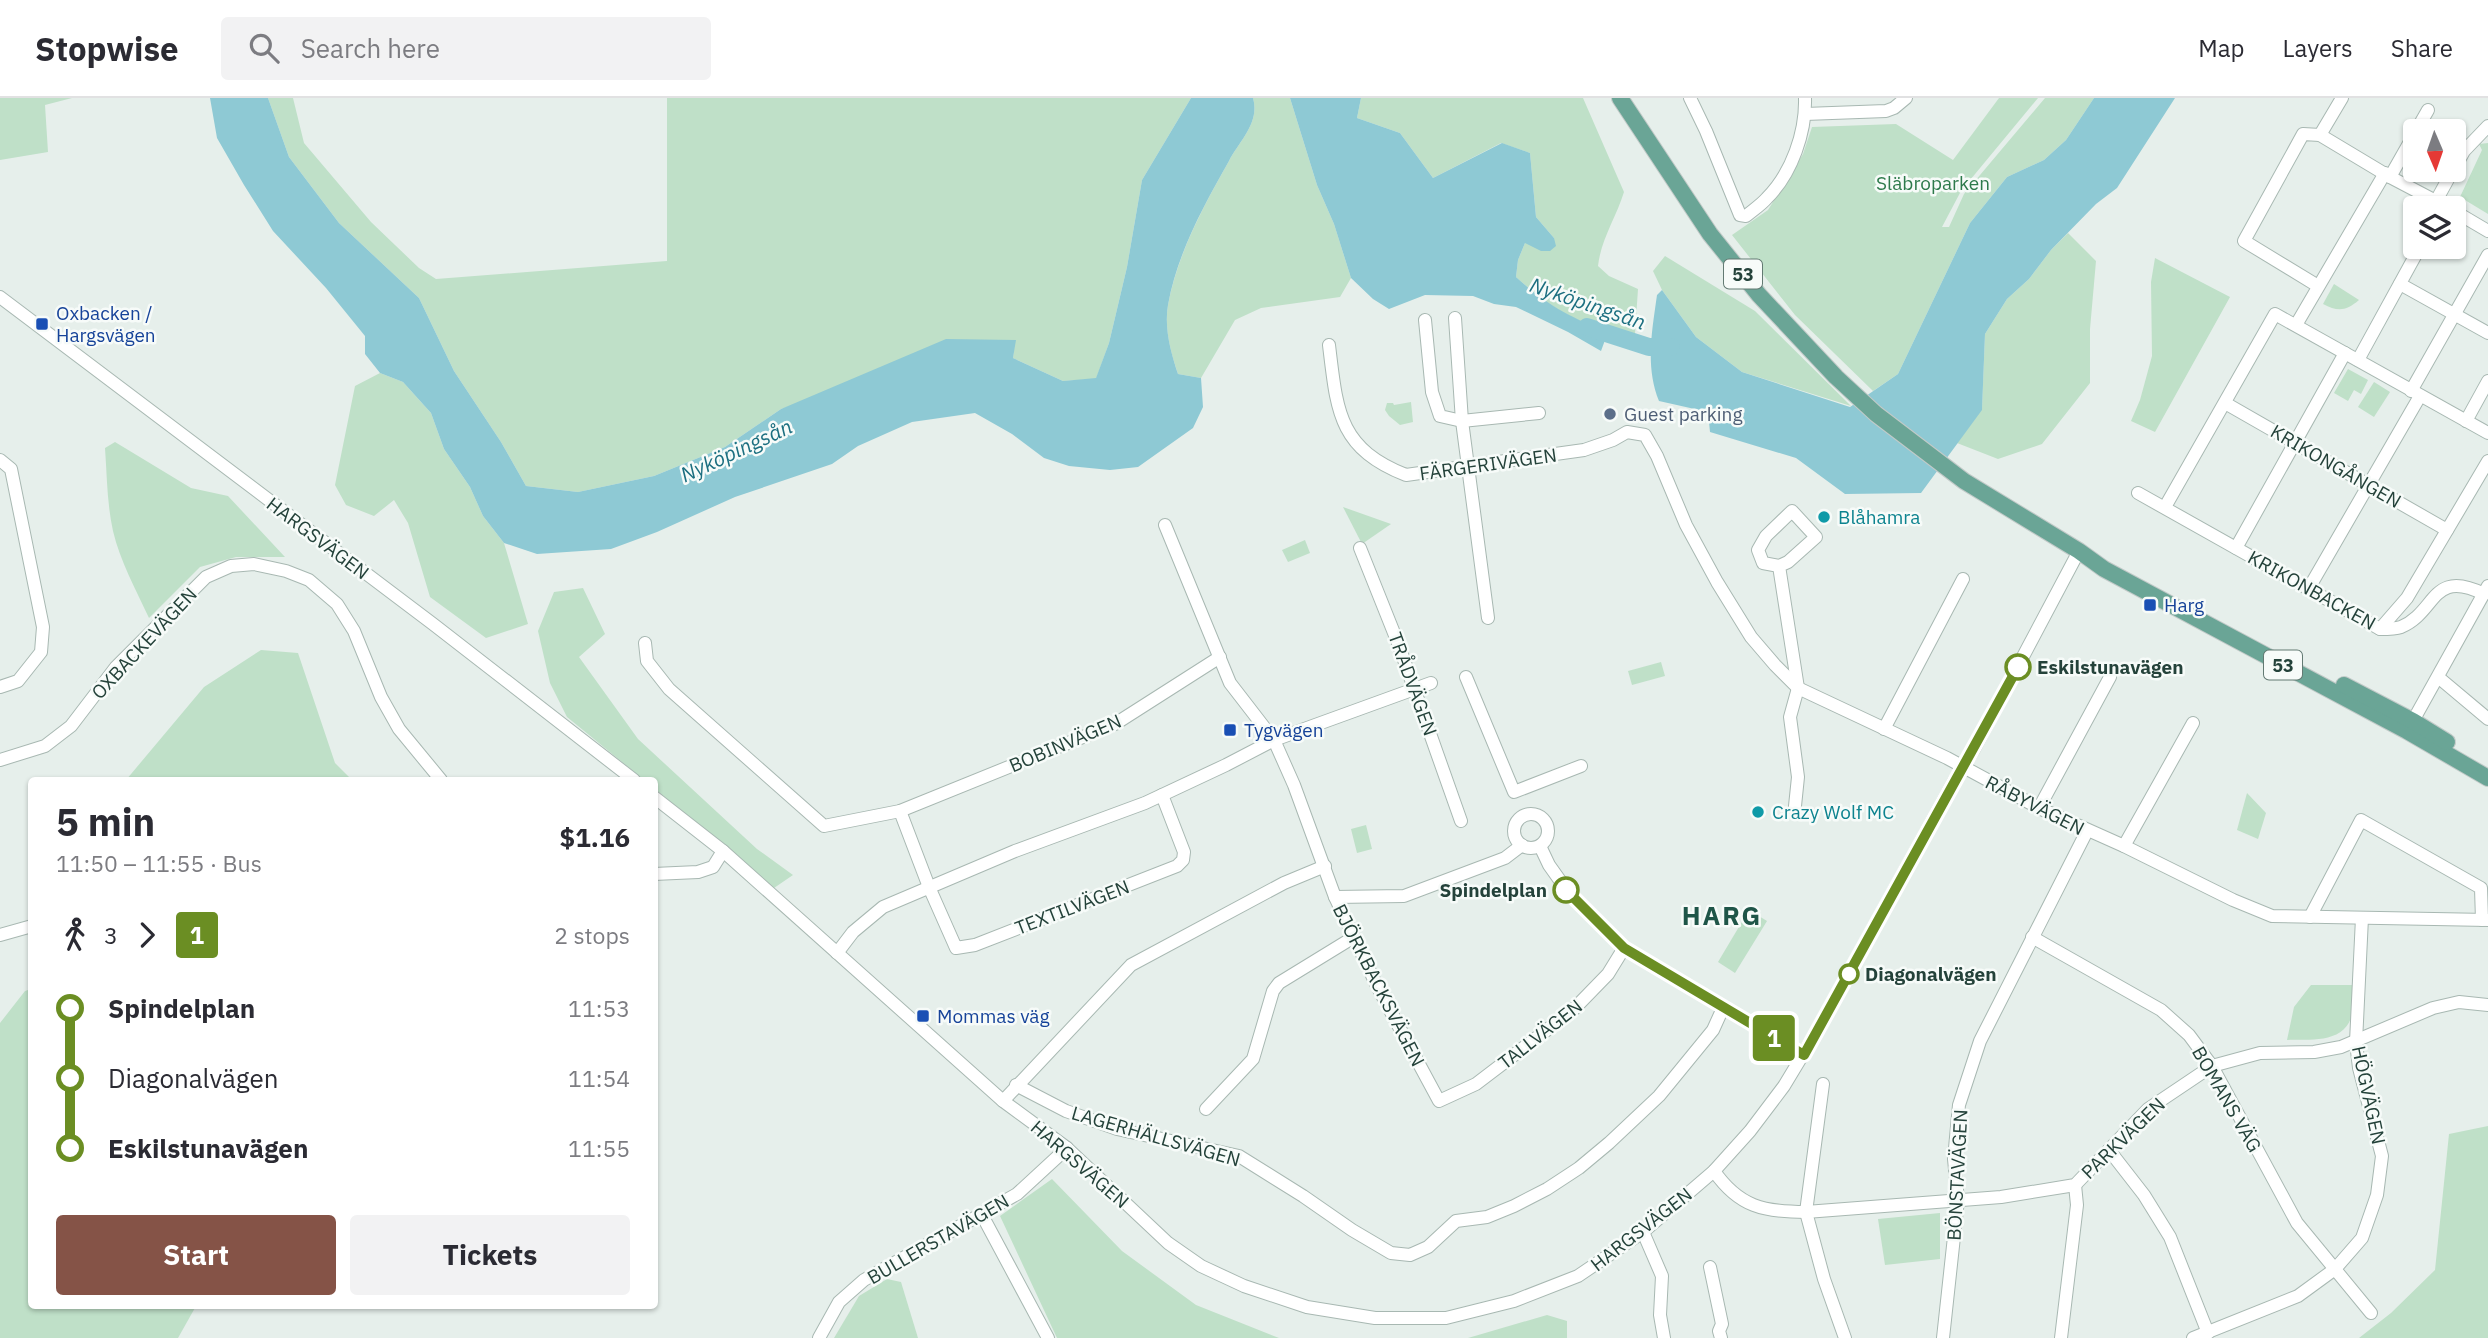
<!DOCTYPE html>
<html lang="en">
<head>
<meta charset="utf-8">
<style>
  body { margin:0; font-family:"IBM Plex Sans",sans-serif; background:#f2f2f3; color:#2b2b33; height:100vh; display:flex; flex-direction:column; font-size:26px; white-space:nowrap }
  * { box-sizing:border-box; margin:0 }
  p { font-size:23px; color:#7c7c81 }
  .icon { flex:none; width:38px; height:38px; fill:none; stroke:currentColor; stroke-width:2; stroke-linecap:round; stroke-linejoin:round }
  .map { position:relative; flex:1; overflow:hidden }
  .side { position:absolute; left:28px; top:679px; width:630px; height:532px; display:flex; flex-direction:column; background:#fff; border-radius:7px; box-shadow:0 2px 5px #0004 }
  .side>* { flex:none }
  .badge { padding:0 14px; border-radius:5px; font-size:24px; line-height:46px }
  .needle { width:46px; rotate:178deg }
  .controls { position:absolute; left:2403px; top:21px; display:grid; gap:14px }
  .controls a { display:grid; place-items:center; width:63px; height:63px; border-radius:7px; background:#fff; box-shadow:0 2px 5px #0004; font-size:35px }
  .map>.badge { position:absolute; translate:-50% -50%; box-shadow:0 0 0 4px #fff }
  .legs { display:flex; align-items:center; gap:10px; height:77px; padding:0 28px; font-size:23px }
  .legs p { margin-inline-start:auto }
  .overview { display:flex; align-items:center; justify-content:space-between; height:119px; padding:0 28px }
  h1 { font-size:38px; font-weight:700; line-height:52px }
  .button { display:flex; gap:14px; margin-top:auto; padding:14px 28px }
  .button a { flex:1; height:80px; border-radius:7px; background:#855347; color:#fff; font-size:28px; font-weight:700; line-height:80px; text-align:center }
  .button a+a { background:#f2f2f3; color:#2b2b33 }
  ul { padding:0 28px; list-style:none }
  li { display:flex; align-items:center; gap:24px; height:70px; font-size:26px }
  li i { display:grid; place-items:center; width:10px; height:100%; margin:0 9px; background:currentColor }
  li i::after { content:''; width:18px; height:18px; margin:-9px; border:5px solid; border-radius:50%; background:#fff }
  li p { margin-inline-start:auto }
  li:first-child i { background:linear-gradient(#0000 50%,currentColor 0) }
  li:last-child i { background:linear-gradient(currentColor 50%,#0000 0) }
  header { display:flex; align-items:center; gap:42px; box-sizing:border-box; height:98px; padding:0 35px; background:#fff; border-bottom:2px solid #e1e1e2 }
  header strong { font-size:33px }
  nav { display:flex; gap:38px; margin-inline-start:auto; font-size:24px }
  .search { width:490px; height:63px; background:#f2f2f3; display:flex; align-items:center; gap:18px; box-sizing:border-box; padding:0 24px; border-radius:7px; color:#7c7c81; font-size:26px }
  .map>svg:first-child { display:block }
  .green { fill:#bfe0c8 }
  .water { fill:#8ec9d4 }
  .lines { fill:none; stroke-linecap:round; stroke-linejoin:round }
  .river { stroke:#8ec9d4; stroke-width:18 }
  .minor-casing { stroke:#a8b8b2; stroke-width:14 }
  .major-casing { stroke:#c2cac8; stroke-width:18 }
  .minor { stroke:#fff; stroke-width:12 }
  .major { stroke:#6aa596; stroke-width:16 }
  .line-1-casing { stroke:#fff; stroke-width:16 }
  .line-1 { stroke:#6b8e23; stroke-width:10 }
  .transit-dot { fill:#1a4fb4; stroke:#f7fbf9; stroke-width:2.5 }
  .service-dot { fill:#5c6f8a; stroke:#f7fbf9; stroke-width:2.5 }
  .culture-dot { fill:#0f9aa8; stroke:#f7fbf9; stroke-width:2.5 }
  .stop-1-dot { fill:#fff; stroke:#6b8e23; stroke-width:3.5 }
  .labels { text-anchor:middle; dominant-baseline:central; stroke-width:5; stroke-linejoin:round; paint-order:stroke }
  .shield { fill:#f7fbf9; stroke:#637a73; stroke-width:2 }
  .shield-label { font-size:18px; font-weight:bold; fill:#24423a }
  .park-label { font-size:19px; fill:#2d7a4b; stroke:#f7fbf9 }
  .transit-label { font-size:19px; fill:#164399; stroke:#f7fbf9; text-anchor:start }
  .service-label { font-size:19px; fill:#4e5e75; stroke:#f7fbf9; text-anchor:start }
  .street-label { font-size:19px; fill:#24423a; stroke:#f7fbf9 }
  .culture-label { font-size:19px; fill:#0d838f; stroke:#f7fbf9; text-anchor:start }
  .stop-label { font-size:19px; font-weight:bold; fill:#24423a; stroke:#f7fbf9; text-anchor:start }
  .water-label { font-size:21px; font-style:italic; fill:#1c6f80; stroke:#f7fbf9 }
  .district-label { font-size:26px; font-weight:bold; letter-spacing:2px; fill:#1f5548; stroke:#f7fbf9 }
</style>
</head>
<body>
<header>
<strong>Stopwise</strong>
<div class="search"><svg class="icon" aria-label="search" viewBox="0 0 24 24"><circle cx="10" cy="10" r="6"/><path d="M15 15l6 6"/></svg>Search here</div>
<nav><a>Map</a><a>Layers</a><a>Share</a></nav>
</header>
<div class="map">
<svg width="2488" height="1240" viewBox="0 0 2488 1240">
  <rect width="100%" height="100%" fill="#e6efeb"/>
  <!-- green -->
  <g class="green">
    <polygon points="0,0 72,0 45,7 48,54 0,62"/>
    <polygon points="268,0 293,0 304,45 371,124 419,170 436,181 667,163 667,0 1191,0 1142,82 1127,169 1109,245 1096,281 1063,283 1013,260 1015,242 781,311 725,349 654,378 578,394 526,388 501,344 454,273 419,200 339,125 289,59"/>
    <path d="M1253,0h37l27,87 17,39 17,54 -11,19 -79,11 -26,12 -34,58 -23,-4c-7,-21 -14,-45 -10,-69 9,-50 36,-100 61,-144 11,-21 31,-38 24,-63z"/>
    <path d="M1361,0h222l41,94c-8,26 -23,47 -26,74l11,10 29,13 -3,45c-50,-4 -82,-24 -119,-57l2,-17 7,-17 29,-5 -18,-21 -6,-64 -29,-10 -68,35 -33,-45 -43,-15z"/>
    <polygon points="1999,0 2038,0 1961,93 1942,129 1949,129 1964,96 2045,0 2094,0 2066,42 2044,62 2007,79 1970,125 1898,276 1873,293 1795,217 1732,137 1768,112 1803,56 1812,29 1896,26 1953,62"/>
    <polygon points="2488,45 2488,116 2460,99 2482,52 2479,46"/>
    <polygon points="2068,135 2096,163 2090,231 2090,285 2042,346 1998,361 1957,345 1982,311 1985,236 2007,201 2029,181 2051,152"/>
    <polygon points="1665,158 1755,213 1851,308 1742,274 1696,239 1662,192 1653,173"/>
    <polygon points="2155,160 2230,199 2155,334 2131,323 2140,302 2152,258 2151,184"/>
    <path d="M2334,186l25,16c-13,11 -21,12 -36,4z"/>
    <polygon points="2348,271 2368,282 2361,296 2354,292 2348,303 2334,295"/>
    <polygon points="380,275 403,284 431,315 444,351 470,389 483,418 504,445 528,526 486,540 430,499 408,425 394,402 374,418 346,407 335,387 355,288"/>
    <polygon points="2374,284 2390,294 2374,319 2358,309"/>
    <polygon points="1411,304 1413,324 1400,327 1389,318 1385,312 1387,305 1393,305 1394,307"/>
    <path d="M115,344l76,46 37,8 57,61h-49l-36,10 -51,51c-13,-28 -29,-57 -36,-87 -6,-27 -6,-55 -8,-83z"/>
    <polygon points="1343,409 1391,426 1362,446"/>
    <polygon points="1305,442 1310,455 1288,464 1282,452"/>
    <polygon points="583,490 605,536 579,559 638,641 757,751 793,777 774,790 655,691 654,682 644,682 567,619 550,585 538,533 554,494"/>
    <polygon points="261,552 298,555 335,665 352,682 126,682 204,589"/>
    <polygon points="1661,564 1665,578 1632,587 1628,573"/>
    <polygon points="2247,695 2266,715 2258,741 2237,732"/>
    <polygon points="1366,727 1372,751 1357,755 1351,731"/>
    <polygon points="1749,812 1767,823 1735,875 1718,864"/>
    <path d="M2311,887h42c-1,10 2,24 -2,33 -9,26 -43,21 -64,22l7,-33z"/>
    <polygon points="31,891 32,1208 196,1208 178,1240 0,1240 0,925 25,893"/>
    <polygon points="2488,1028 2488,1240 2359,1240 2391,1215 2435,1172 2449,1036"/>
    <polygon points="1052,1081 1122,1153 1196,1207 1279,1240 1057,1240 1000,1118"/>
    <polygon points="1940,1115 1940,1161 1885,1167 1878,1121"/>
    <polygon points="887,1181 901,1184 918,1240 834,1240 859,1198"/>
    <polygon points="1547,1217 1567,1223 1567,1240 1468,1240"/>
  </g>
  <!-- water -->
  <g class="water">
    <path d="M210,0h58l21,59 50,66 80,75 35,73 47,71 25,44 52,6 76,-16 71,-29 56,-38 165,-70 70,1 -3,18 50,23 33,-3 13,-35 18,-76 15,-87 49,-82h62c7,25 -13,42 -24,63 -25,44 -52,93 -61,144 -4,23 3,48 10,69l23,4 2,29 -10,21 -55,39 -28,3 -41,-4 -25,-8 -32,-24 -37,-21 -63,9 -54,24 -26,18 -97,33 -78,35 -46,17 -74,5 -33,-11 -21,-27 -13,-29 -26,-38 -13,-36 -28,-31 -23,-9 -15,-19v-18l-39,-48 -53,-57 -29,-46 -27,-47z"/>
    <path d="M1290,0h71l-4,20 43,15 33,45 69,-35 28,10 6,64 18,21 2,8 -6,5h-9l-16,-8 -7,17 -2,17c31,28 53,40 92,55l-7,19 -33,-19 -52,-25 -22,-3 -21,-8 -48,-1 -36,14 -16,-10 -22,-21 -17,-54 -17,-39z"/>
    <path d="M2094,0h81l-58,90 -21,16 -45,46 -22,29 -22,20 -22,35 -3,76 -61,83 -76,1 -49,-36 -86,-26 -2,-20 -49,-11c-14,-34 -7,-70 -2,-106l5,-5 34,47 46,35 108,35 48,-33 72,-151 37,-46 37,-17 22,-20z"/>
  </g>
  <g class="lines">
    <!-- river -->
    <polyline class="river" points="1587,229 1649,249 1671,249"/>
    <defs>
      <g id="minor">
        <path d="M1690,0l16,33 34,84 6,1c7,-6 15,-11 21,-18 25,-25 39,-66 38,-100"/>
        <polyline points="1805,16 1886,13 1894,10 1906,0"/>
        <polyline points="2416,33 2428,12"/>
        <polyline points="2320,37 2342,0"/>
        <polyline points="2454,71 2464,53 2488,28"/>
        <polyline points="2390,79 2415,35"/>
        <polyline points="2436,103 2453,72"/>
        <polyline points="2454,113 2488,133"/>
        <polyline points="2400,186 2488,235"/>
        <polyline points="2318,188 2244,143 2303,36 2320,37 2390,79 2449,110"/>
        <polyline points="0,199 433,526 634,682"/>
        <polyline points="1455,220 1462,323 1488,520"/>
        <polyline points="1425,222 1432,294 1440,318 1462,323 1539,315"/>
        <polyline points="2296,227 2385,75"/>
        <path d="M1329,247c8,66 9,103 77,130l178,-25 29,-10 14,-8 18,3 12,21 29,69 31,57 34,55 24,28 23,23 149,70 92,50 85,38 109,54 39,16 216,4"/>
        <polyline points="2358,262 2420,149"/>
        <polyline points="2411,293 2488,157"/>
        <polyline points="2225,305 2447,432"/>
        <polyline points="2466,323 2488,283"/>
        <polyline points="0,362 11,371 43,529 41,554 18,583 0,589"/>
        <path d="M2138,395l242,136c7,0 15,0 21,-2 36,-15 30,-59 83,-33"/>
        <polyline points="2165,409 2275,216 2488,335"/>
        <polyline points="1165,427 1230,585 1274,642 1294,687 1335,799 1377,888 1439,1003 1476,986 1573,912 1608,876 1624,850"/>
        <polyline points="1360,450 1398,545 1461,723"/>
        <polyline points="2236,450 2345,255"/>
        <polyline points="1779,468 1763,465 1758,452 1766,438 1792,413 1816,439 1788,464 1779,468 1798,590 1790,619 1798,679 1795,708"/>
        <polyline points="2309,490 2420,298"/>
        <polyline points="2380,531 2407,500 2488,363"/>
        <polyline points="645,545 647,563 669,591 824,728 900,713 1115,626 1220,559"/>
        <polyline points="1466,579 1514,694 1581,668"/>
        <polyline points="2438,579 2488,621"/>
        <polyline points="2409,630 2488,488"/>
        <polyline points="1884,631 1963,481"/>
        <polyline points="0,662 45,648 71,628 116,569 206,479 231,468 254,466 286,473 309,482 337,506 354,533 381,599 399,631 441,682"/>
        <polyline points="654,699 723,753 1003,1003 1067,1050 1168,1145 1201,1168 1244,1188 1307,1209 1375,1220 1446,1220 1514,1203 1578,1178 1643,1134 1714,1073 1750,1033 1784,988 1813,940 1953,685 1974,651 2079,453"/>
        <polyline points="2039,710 2110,579"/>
        <polyline points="900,713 929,789 956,850 975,847 1177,768 1183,762 1184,754 1162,697"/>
        <circle cx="1531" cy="733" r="17"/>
        <polyline points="1540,748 1549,767 1566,791 1624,850 1804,957"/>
        <polyline points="2124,748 2193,625"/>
        <polyline points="654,776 698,774 713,769 723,753"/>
        <polyline points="1335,799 1404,798 1505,760 1522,747"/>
        <polyline points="2310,819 2361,722 2481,790 2482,822"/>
        <polyline points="0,837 32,828"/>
        <polyline points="2032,839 2161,912 2189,937 2212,968 2297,1125 2371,1215"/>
        <polyline points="837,855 853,834 883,809 1015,753 1145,705 1226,667 1274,642 1431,585"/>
        <polyline points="1823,986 1806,1114 1824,1181 1845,1240"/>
        <polyline points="1016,987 1066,1013 1117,1031 1239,1058 1303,1098 1352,1132 1391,1155 1410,1157 1428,1149 1456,1123 1487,1119 1514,1108 1547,1091 1579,1070 1609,1045 1659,998 1713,932 1723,910"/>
        <polyline points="1003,1003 1131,867 1284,785 1325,768"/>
        <polyline points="1206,1011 1253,961 1273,893 1279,885 1354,839"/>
        <polyline points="2109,1052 2144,1097 2170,1139 2208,1235"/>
        <path d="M1714,1073c25,36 50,41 92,41l195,-15 74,-12 73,-76 64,-43 48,-13 54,-1 27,-5 92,-39 26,-6 29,3"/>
        <polyline points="982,1117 1048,1240"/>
        <polyline points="1643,1134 1662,1178 1660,1217 1664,1240"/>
        <polyline points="1710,1169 1722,1226 1719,1233 1721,1240"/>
        <polyline points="819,1240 839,1204 864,1182 1017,1096 1067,1050"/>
        <polyline points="1943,1240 1958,1102 1954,1061 1959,1007 1980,943 2087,733"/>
        <polyline points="2061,1240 2077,1107 2075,1087"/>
        <polyline points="2193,1240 2298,1198 2335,1171 2362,1140 2377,1097 2382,1058 2359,970 2356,944 2362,820"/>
      </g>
      <g id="major">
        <polyline points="1620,0 1710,136 1759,197 1836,279 1876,316 1964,383 2079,453 2104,471 2407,633 2488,680"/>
        <polyline points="2344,587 2413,623 2447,644"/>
      </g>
    </defs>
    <!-- minor casing -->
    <use href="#minor" class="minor-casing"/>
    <!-- major casing -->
    <use href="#major" class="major-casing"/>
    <!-- minor -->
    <use href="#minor" class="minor"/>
    <!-- major -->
    <use href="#major" class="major"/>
  </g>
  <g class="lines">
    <defs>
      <polyline id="line-1" points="1566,792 1624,850 1804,957 2018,569"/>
    </defs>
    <!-- line-1 casing -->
    <use href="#line-1" class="line-1-casing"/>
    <!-- line-1 -->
    <use href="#line-1" class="line-1"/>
  </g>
  <!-- markers -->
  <g class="transit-dot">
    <rect x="35" y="219" width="14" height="14" rx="3.5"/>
    <rect x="2143" y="500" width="14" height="14" rx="3.5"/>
    <rect x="1223" y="625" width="14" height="14" rx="3.5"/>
    <rect x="916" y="911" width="14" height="14" rx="3.5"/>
  </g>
  <circle class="service-dot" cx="1610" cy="316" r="7"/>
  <g class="culture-dot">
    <circle cx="1824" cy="419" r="7"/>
    <circle cx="1758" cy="714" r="7"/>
  </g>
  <g class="stop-1-dot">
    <circle cx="2018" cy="569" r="12"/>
    <circle cx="1566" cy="792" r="12"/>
    <circle cx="1849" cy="876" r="9"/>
  </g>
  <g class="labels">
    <!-- shield labels -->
    <g class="shield">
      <rect x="1724" y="161.5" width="38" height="29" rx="5"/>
      <rect x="2264" y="552.5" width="38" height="29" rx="5"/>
    </g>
    <g class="shield-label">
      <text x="1743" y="176">53</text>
      <text x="2283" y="567">53</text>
    </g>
    <!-- park labels -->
    <g class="park-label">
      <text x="1933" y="85">Släbroparken</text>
    </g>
    <!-- transit labels -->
    <g class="transit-label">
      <text x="56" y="215">Oxbacken /<tspan x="56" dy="22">Hargsvägen</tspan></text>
      <text x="2164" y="507">Harg</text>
      <text x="1244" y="632">Tygvägen</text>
      <text x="937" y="918">Mommas väg</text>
    </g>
    <!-- service labels -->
    <g class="service-label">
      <text x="1624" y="316">Guest parking</text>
    </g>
    <!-- street labels -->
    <g class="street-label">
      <text transform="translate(1488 366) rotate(-8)">FÄRGERIVÄGEN</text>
      <text transform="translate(2336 368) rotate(30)">KRIKONGÅNGEN</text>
      <text transform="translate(318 440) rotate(37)">HARGSVÄGEN</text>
      <text transform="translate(2312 492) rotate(29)">KRIKONBACKEN</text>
      <text transform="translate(144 545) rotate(-47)">OXBACKEVÄGEN</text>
      <text transform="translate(1413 586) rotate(70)">TRÅDVÄGEN</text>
      <text transform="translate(1065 645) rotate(-23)">BOBINVÄGEN</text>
      <text transform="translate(2035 707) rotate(27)">RÅBYVÄGEN</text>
      <text transform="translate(1072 809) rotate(-21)">TEXTILVÄGEN</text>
      <text transform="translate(1379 887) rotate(63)">BJÖRKBACKSVÄGEN</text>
      <text transform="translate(1540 936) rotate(-38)">TALLVÄGEN</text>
      <text transform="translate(2369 997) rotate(78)">HÖGVÄGEN</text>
      <text transform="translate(2227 1001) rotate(60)">BOMANS VÄG</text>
      <text transform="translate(1156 1038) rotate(16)">LAGERHÄLLSVÄGEN</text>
      <text transform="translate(2123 1040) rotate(-44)">PARKVÄGEN</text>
      <text transform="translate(1080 1066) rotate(41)">HARGSVÄGEN</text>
      <text transform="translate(1957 1077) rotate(-87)">BÖNSTAVÄGEN</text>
      <text transform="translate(1641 1131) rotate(-38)">HARGSVÄGEN</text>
      <text transform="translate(938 1141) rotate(-30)">BULLERSTAVÄGEN</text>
    </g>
    <!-- culture labels -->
    <g class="culture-label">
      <text x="1838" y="419">Blåhamra</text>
      <text x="1772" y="714">Crazy Wolf MC</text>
    </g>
    <!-- stop labels -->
    <g class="stop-label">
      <text x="2037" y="569">Eskilstunavägen</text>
      <text x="1547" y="792" text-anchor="end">Spindelplan</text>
      <text x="1865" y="876">Diagonalvägen</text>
    </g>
    <!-- water labels -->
    <g class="water-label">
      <text transform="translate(1588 205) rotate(19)">Nyköpingsån</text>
      <text transform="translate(736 352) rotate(-25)">Nyköpingsån</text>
    </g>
    <!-- district labels -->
    <g class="district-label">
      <text x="1722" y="817">HARG</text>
    </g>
  </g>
</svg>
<div class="controls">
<a><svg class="needle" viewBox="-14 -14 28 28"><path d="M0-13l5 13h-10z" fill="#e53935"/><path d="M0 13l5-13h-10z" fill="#7c7c81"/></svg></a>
<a><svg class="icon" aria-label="layers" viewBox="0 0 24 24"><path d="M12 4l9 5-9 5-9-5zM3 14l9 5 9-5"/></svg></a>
</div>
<b class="badge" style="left:1774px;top:940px;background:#6b8e23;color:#fff">1</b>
<section class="side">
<div class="overview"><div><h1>5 min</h1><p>11:50 – 11:55 · Bus</p></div><b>$1.16</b></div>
<div class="legs"><svg class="icon" aria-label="walk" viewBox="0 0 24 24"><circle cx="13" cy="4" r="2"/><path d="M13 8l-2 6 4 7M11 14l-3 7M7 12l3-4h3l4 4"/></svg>3<svg class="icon" aria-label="forward" viewBox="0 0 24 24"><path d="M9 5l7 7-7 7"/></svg><b class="badge" style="background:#6b8e23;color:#fff">1</b><p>2 stops</p></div>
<ul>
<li><i style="color:#6b8e23"></i><b>Spindelplan</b><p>11:53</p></li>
<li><i style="color:#6b8e23"></i><span>Diagonalvägen</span><p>11:54</p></li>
<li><i style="color:#6b8e23"></i><b>Eskilstunavägen</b><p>11:55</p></li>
</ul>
<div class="button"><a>Start</a><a>Tickets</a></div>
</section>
</div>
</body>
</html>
